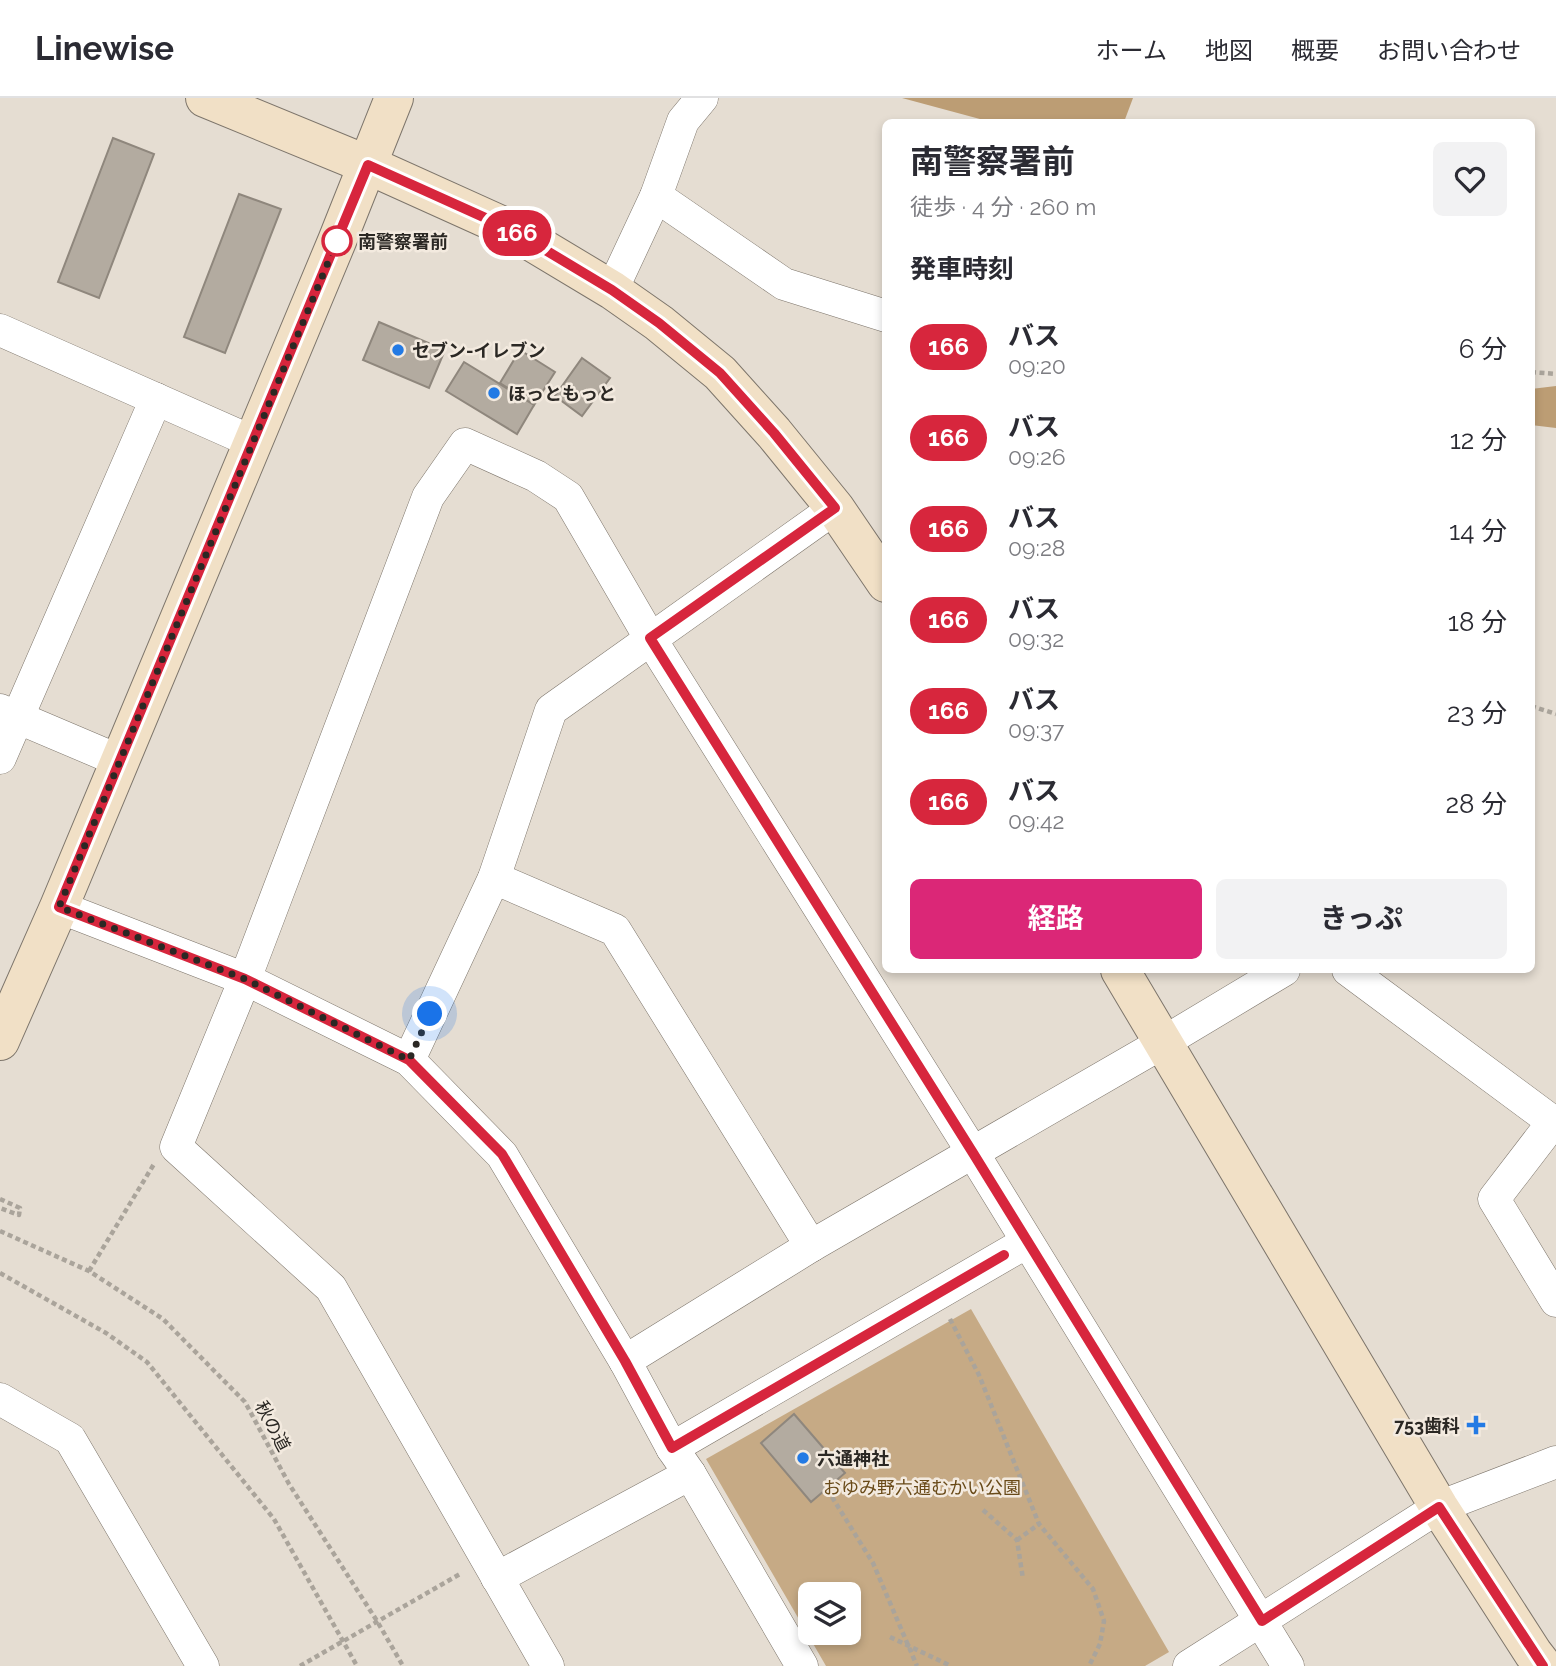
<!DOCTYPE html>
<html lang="ja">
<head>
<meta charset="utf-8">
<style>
  body { margin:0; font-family:Raleway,"Noto Sans JP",sans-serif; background:#f2f2f3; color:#2b2b33; height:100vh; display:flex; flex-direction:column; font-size:26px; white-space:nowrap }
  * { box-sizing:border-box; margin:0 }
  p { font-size:23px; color:#7c7c81 }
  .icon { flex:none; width:38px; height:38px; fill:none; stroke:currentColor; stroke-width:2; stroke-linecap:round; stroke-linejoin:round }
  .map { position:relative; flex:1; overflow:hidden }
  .details { position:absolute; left:882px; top:21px; width:653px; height:854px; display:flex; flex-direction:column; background:#fff; border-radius:10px; box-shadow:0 4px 10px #0003 }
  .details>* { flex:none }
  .badge { padding:0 14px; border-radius:23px; font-size:24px; line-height:46px }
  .fabs { position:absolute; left:798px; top:1484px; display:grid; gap:14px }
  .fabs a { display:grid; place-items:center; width:63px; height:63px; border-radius:10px; background:#fff; box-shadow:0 4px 10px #0003; font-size:35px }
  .you { position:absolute; width:35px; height:35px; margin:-18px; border:5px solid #fff; border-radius:50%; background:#1a73e8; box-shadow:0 0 0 10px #1a73e833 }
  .map>.badge { position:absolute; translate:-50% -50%; box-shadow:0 0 0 4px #fff }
  h2 { padding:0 28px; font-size:26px; line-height:63px }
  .round { display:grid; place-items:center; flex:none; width:74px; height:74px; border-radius:10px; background:#f2f2f3 }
  .summary { display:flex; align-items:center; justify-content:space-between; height:119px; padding:0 28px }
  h1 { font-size:33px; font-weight:700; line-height:52px }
  .cta { display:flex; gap:14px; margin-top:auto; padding:14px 28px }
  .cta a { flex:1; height:80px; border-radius:10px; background:#db2777; color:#fff; font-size:28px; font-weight:700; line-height:80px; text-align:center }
  .cta a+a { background:#f2f2f3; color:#2b2b33 }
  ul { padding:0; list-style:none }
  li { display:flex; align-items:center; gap:21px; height:91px; padding:0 28px }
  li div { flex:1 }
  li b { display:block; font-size:26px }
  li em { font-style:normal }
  li .badge { min-width:77px; font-weight:700; text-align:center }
  header { display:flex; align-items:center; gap:42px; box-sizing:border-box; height:98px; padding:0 35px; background:#fff; border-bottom:2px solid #e1e1e2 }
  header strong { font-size:33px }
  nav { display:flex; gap:38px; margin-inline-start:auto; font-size:24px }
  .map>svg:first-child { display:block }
  .green { fill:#c6aa85; fill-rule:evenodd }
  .forest { fill:#bc9d74 }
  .building { fill:#b3aba0; stroke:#8f877d; stroke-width:2 }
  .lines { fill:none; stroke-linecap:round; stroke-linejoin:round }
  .street-casing { stroke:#7d756b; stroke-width:33 }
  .secondary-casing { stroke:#7d756b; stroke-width:40 }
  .path { stroke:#aaa49b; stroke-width:4.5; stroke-dasharray:5 3.5; stroke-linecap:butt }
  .street { stroke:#fff; stroke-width:32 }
  .secondary { stroke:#f1e0c6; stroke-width:38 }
  .line-casing { stroke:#fff; stroke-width:16 }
  .line { stroke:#d7263d; stroke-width:10 }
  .walk { stroke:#2b2824; stroke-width:7; stroke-dasharray:0 12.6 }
  .stop-dot { fill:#fff; stroke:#d7263d; stroke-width:3.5 }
  .poi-dot { fill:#237ae4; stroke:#f3eadf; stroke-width:2.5 }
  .labels { text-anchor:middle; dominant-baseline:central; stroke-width:5; stroke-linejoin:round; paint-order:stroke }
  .stop-label { font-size:18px; font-weight:bold; fill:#2b2824; stroke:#f3eadf; text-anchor:start }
  .poi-label { font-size:18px; font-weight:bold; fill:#2b2824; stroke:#f3eadf; text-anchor:start }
  .street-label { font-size:18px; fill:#2b2824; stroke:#f3eadf }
  .park-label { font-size:18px; fill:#694a18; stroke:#f3eadf }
</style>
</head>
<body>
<header>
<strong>Linewise</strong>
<nav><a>ホーム</a><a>地図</a><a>概要</a><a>お問い合わせ</a></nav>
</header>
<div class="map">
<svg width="1556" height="1568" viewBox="0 0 1556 1568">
  <rect width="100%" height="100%" fill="#e5ddd2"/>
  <!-- green -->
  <path class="green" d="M971,1211l198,343 -24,14h-319l-120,-207zM810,1496h39v39h-39z"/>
  <!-- forest -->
  <g class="forest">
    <polygon points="902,0 1133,0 1124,24 991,24"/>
    <polygon points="1556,288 1556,330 1531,327 1531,291"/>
  </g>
  <!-- building -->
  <g class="building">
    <polygon points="113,40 154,56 99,200 58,184"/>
    <polygon points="239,96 281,111 225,255 184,239"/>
    <polygon points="379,224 445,252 429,290 363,262"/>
    <polygon points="520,252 555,274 534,307 500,285"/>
    <polygon points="582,260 610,280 582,318 555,298"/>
    <polygon points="464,264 534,307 517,336 446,293"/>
    <polygon points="794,1316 845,1375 811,1404 761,1345"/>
  </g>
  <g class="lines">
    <defs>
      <g id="street">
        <polyline points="656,98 784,186 886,218"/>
        <polyline points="612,192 656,98 683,23 702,0"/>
        <polyline points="0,232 253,344"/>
        <polyline points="0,612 120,663"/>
        <polyline points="0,660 156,301"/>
        <polyline points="494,780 615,832 811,1148"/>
        <polyline points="59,809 245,881 409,962 502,1057 625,1263 672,1350 690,1376 802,1568"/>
        <polyline points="1348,872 1553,1024 1494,1101 1556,1203"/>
        <polyline points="409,962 494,780 551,612 835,410"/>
        <polyline points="625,1263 811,1148 1164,944 1284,872"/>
        <polyline points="0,1301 70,1341 203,1568"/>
        <polyline points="672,1350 1027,1144"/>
        <polyline points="497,1480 690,1376"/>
        <polyline points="548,1568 331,1190 176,1049 245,881 428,399 465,346 536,378 568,399 650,540 973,1055 1288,1568"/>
        <polyline points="1189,1568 1439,1409 1556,1364"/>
      </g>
      <g id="secondary">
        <polyline points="205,0 368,67 512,132 612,192 659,225 720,275 774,335 835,410 886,485"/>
        <polyline points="1120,872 1439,1409 1533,1555 1543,1568"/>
        <polyline points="0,943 59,809 337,143 394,0"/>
      </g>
    </defs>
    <!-- street casing -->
    <use href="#street" class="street-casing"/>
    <!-- secondary casing -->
    <use href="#secondary" class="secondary-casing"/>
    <!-- path -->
    <g class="path">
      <polyline points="1531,274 1556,276"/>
      <polyline points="1531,608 1556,616"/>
      <polyline points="0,1101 20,1110 19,1117 0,1110"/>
      <polyline points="0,1133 89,1173 163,1221 245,1304 289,1386 377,1523 403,1568"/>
      <polyline points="89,1173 154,1066"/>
      <polyline points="0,1175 106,1235 147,1264 274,1421 357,1568"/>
      <polyline points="950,1221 979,1277 1039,1426 1093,1491 1104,1523 1100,1546 1089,1568"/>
      <polyline points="832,1399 873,1465 917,1568"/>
      <polyline points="983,1412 1017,1442 1023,1481"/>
      <polyline points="1017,1442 1039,1426"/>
      <polyline points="890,1539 951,1568"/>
      <polyline points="300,1568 460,1476"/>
    </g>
    <!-- street -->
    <use href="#street" class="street"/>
    <!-- secondary -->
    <use href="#secondary" class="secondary"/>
  </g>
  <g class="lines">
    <defs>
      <polyline id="line" points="1004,1157 672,1350 625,1263 502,1056 409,962 245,881 59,809 368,67 512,132 612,192 659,225 720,275 774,335 835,410 650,540 973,1055 1262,1523 1439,1409 1543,1568"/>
    </defs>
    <!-- line casing -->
    <use href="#line" class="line-casing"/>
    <!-- line -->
    <use href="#line" class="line"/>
    <!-- walk -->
    <polyline class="walk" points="337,143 59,809 245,881 409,962 430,916"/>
  </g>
  <!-- markers -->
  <circle class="stop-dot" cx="337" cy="143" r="14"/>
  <g class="poi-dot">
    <circle cx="398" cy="252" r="7"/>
    <circle cx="494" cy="295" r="7"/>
    <path d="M1472.5 1316.5h7v7h7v7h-7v7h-7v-7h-7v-7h7z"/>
    <circle cx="803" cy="1360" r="7"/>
  </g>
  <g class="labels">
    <!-- stop labels -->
    <g class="stop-label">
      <text x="358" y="143">南警察署前</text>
    </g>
    <!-- poi labels -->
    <g class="poi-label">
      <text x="412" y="252">セブン-イレブン</text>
      <text x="508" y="295">ほっともっと</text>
      <text x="1460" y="1327" text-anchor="end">753歯科</text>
      <text x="817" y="1360">六通神社</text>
    </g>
    <!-- street labels -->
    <g class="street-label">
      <text transform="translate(273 1328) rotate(62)">秋の道</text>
    </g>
    <!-- park labels -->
    <g class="park-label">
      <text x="922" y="1389">おゆみ野六通むかい公園</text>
    </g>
  </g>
</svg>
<div class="fabs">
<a><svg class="icon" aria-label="layers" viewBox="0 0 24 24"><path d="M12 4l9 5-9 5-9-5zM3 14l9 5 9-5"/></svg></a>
</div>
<div class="you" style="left:430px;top:916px"></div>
<b class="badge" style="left:517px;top:135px;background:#d7263d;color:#fff">166</b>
<section class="details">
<div class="summary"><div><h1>南警察署前</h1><p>徒歩 · 4 分 · 260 m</p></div><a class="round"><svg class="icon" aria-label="heart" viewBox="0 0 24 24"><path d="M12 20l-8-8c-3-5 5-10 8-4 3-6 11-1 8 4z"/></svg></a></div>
<h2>発車時刻</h2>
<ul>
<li><span class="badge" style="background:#d7263d;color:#fff">166</span><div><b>バス</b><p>09:20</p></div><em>6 分</em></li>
<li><span class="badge" style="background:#d7263d;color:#fff">166</span><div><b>バス</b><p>09:26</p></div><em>12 分</em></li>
<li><span class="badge" style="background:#d7263d;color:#fff">166</span><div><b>バス</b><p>09:28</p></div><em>14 分</em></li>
<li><span class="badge" style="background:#d7263d;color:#fff">166</span><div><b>バス</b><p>09:32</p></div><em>18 分</em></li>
<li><span class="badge" style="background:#d7263d;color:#fff">166</span><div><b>バス</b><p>09:37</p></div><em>23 分</em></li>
<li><span class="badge" style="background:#d7263d;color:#fff">166</span><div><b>バス</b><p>09:42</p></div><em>28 分</em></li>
</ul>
<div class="cta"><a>経路</a><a>きっぷ</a></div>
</section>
</div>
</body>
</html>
